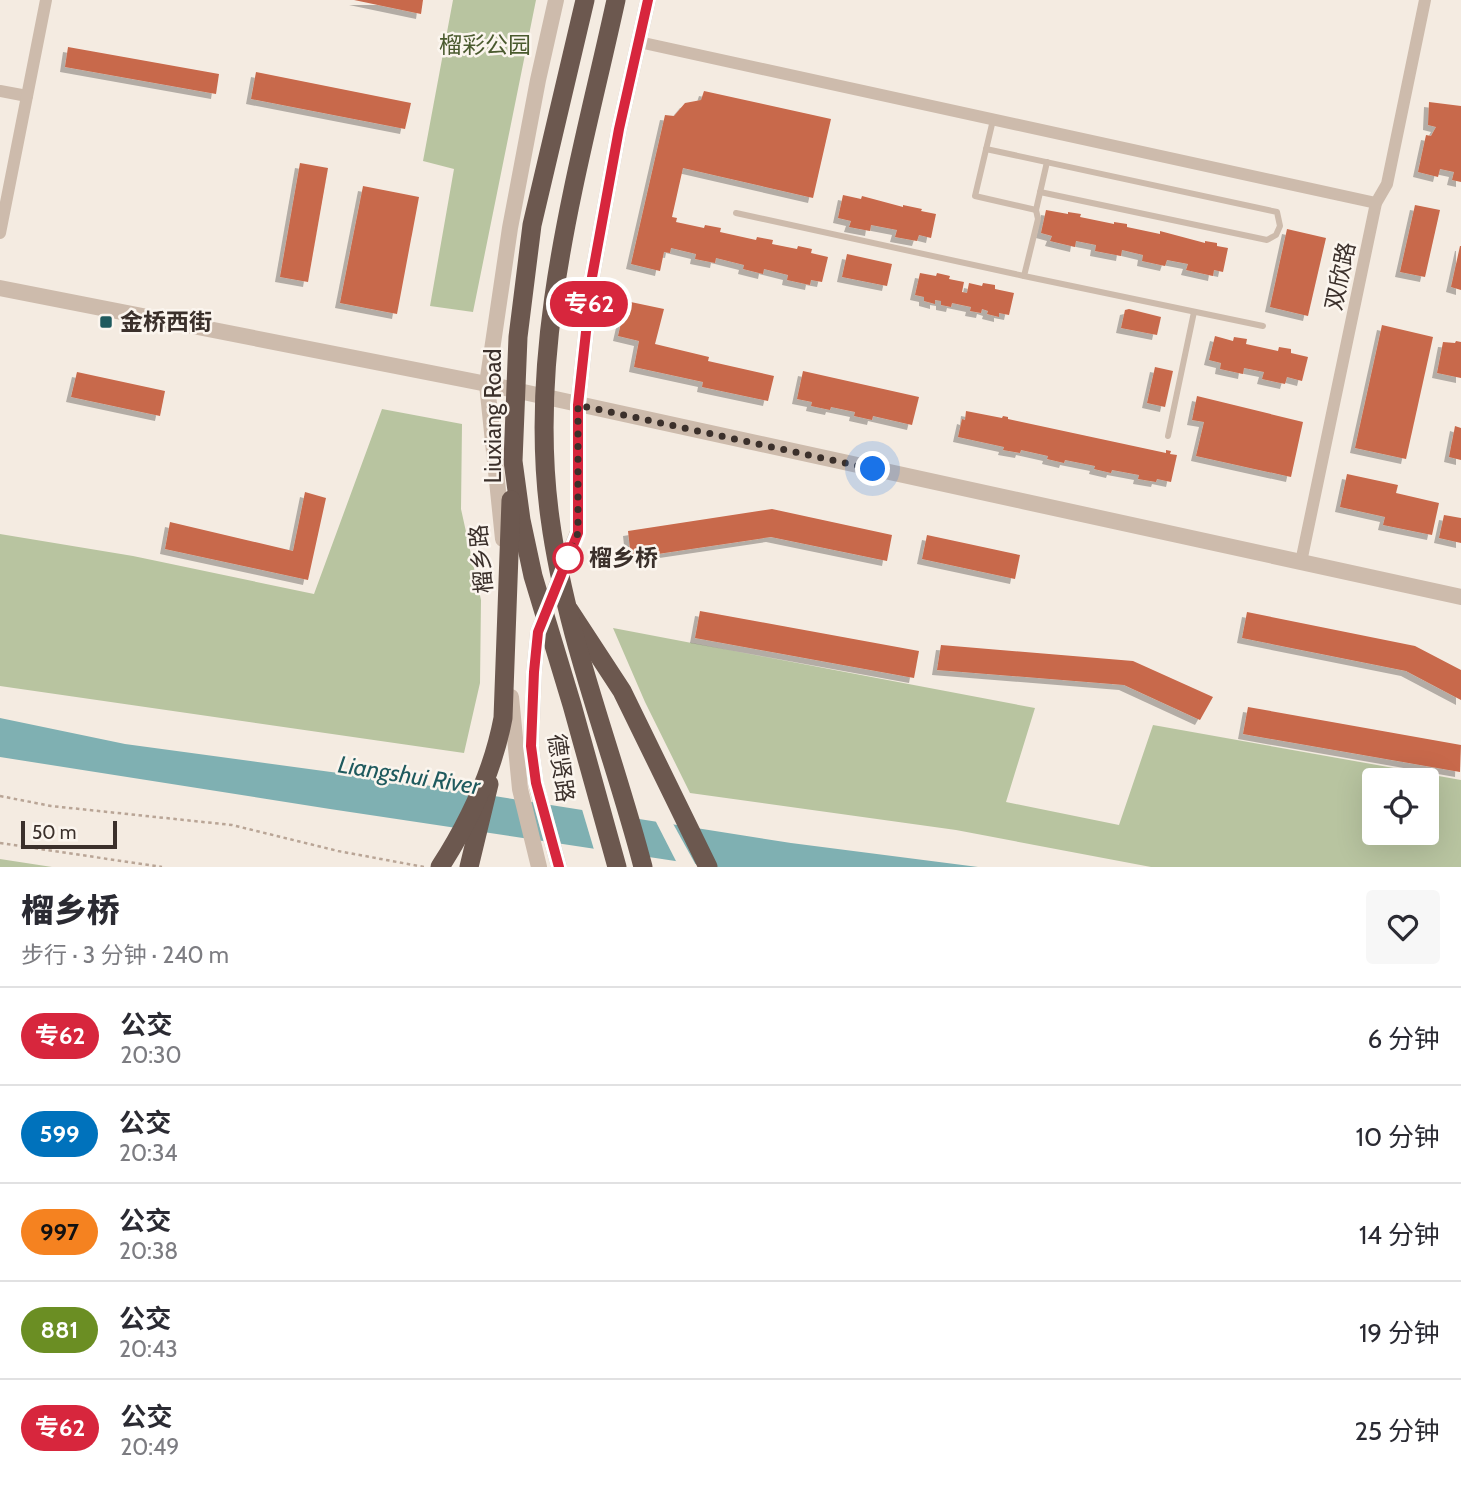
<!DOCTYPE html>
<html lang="zh">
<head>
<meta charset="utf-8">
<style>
  body { margin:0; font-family:Cabin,"Noto Sans SC",sans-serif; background:#f7f7f7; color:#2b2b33; height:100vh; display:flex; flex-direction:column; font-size:26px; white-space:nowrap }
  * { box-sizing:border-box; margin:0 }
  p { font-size:23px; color:#7c7c81 }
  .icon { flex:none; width:38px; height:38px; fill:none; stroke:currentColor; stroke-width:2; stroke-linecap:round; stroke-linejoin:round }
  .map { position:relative; height:867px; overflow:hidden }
  .panel { display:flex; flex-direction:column; background:#fff; flex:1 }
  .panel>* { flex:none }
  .badge { padding:0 14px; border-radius:23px; font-size:24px; line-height:46px }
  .fabs { position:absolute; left:1362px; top:768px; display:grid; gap:14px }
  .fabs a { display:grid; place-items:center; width:77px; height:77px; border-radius:7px; background:#fff; box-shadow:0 7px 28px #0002; font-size:35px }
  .scale { position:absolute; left:21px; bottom:18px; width:96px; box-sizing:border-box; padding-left:7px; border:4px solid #3b302b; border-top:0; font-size:19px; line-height:24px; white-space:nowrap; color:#3b302b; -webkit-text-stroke:5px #fbf5ee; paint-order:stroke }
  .you { position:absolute; width:35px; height:35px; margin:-18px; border:5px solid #fff; border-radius:50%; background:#1a73e8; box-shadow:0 0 0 10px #1a73e833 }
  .map>.badge { position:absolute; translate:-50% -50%; box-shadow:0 0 0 4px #fff }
  .round { display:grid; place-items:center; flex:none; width:74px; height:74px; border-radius:7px; background:#f7f7f7 }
  .head { display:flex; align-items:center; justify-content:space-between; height:119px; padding:0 21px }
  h1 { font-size:33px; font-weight:800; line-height:52px }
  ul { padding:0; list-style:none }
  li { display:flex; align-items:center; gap:21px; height:98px; padding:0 21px; border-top:2px solid #e1e1e2 }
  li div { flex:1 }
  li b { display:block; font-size:26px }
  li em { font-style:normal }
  li .badge { min-width:77px; font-weight:700; text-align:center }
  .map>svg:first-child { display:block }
  .green { fill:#b8c4a0; fill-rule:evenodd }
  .water { fill:#7fb0b2 }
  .pier { fill:#f4ebe1 }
  .building { fill:#c8694b; filter:url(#shadow) }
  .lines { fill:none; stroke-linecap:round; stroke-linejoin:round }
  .path { stroke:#b9a596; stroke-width:2.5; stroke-dasharray:3.5 3.5; stroke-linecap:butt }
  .service { stroke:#cdbbac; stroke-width:6 }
  .minor { stroke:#cdbbac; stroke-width:12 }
  .tertiary { stroke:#cdbbac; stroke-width:16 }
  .trunk { stroke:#6c584f; stroke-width:19 }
  .trunk-bridge { stroke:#6c584f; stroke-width:19 }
  .line-casing { stroke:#fff; stroke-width:16 }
  .line { stroke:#d7263d; stroke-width:10 }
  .walk { stroke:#3b302b; stroke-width:7; stroke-dasharray:0 12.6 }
  .poi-dot { fill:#1f5a5e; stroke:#fbf5ee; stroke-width:2.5 }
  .stop-dot { fill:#fff; stroke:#d7263d; stroke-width:3.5 }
  .labels { text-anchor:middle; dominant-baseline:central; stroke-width:5; stroke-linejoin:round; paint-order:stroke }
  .park-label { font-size:23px; fill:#4a5a2e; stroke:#fbf5ee }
  .street-label { font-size:23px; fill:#3b302b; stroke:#fbf5ee }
  .poi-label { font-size:23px; font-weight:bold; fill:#3b302b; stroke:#fbf5ee; text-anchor:start }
  .stop-label { font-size:23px; font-weight:bold; fill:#3b302b; stroke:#fbf5ee; text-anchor:start }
  .water-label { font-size:24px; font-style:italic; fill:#1f5a5e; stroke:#fbf5ee }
</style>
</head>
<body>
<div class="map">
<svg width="1461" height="867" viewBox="0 0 1461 867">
  <defs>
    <filter id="shadow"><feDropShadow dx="-5" dy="5" stdDeviation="0" flood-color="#0004"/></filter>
  </defs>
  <rect width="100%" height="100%" fill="#f4ebe1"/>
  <!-- green -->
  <g class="green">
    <polygon points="453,0 536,0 473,312 430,306 454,169 423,161"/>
    <polygon points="382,409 462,424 461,509 481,600 480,683 464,753 0,686 0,534 133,556 314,594"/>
    <path d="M613,628l422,80 -29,94 113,23 34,-100 308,55v87h-310l-195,-37 -266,-37 -45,-91zM1374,780h52v53h-52z"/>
    <polygon points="0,859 52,867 0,867"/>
  </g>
  <!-- water -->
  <polygon class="water" points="0,718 125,744 412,783 791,843 978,867 715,867 330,809 0,757"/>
  <!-- pier -->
  <g class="pier">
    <polygon points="581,806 635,815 648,861 595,853"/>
    <polygon points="654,818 671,820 697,867 678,865"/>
  </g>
  <!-- building -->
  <g class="building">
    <polygon points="354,0 423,0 421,14"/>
    <polygon points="68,47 219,74 216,94 65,67"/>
    <polygon points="256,72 411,103 405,129 251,99"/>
    <polygon points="704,91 831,119 813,198 683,168 672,217 677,218 676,222 704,228 705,225 721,228 720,232 756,240 757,237 773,240 772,244 797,249 798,246 812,249 811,253 828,257 822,282 811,280 810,285 787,280 788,275 764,269 763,274 743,269 744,265 716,258 715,263 695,259 696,254 671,248 670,253 664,252 660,271 631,264 665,115 674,116 685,103 701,100"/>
    <polygon points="1429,102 1461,106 1461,182 1452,180 1454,172 1440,169 1438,177 1418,172 1426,135 1431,136 1436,127 1428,125"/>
    <polygon points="300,163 328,168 308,282 280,277"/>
    <polygon points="363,186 419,197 397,314 340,303"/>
    <polygon points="843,195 861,199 862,196 903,207 903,205 922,209 921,211 936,214 931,238 919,235 917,241 895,237 897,230 871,225 870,231 849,227 851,221 838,218"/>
    <polygon points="1415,205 1440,210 1425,277 1400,272"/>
    <polygon points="1046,210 1068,214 1068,212 1081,214 1080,217 1114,224 1114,222 1127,224 1127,227 1160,234 1160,231 1205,243 1205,241 1217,243 1217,246 1228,248 1223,272 1214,270 1213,276 1186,270 1188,264 1167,260 1165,266 1142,261 1143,255 1122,250 1121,256 1095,251 1096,245 1076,241 1075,247 1050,241 1052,236 1041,233"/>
    <polygon points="1287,229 1326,238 1308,316 1270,307"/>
    <polygon points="1460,246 1461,246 1461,290 1451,287"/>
    <polygon points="847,254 892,264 887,286 842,277"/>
    <polygon points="920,273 936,276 937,273 950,276 949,279 964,282 962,292 967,293 969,283 982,286 983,283 995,285 995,289 1014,293 1009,315 999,313 999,317 987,314 988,311 982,309 981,313 970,311 971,307 952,303 951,307 941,305 941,301 935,300 935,304 924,301 924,297 915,295"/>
    <polygon points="626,301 664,309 655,344 709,357 708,361 774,376 768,401 702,387 703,382 634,367 639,341 618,336"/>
    <polygon points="1129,309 1161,317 1157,335 1121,328 1125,310"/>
    <polygon points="1382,325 1433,337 1406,459 1355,448"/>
    <polygon points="1215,336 1233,341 1234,337 1247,339 1246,344 1278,351 1279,347 1291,349 1291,353 1308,357 1302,381 1287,377 1285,384 1262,379 1264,372 1244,368 1243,374 1220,369 1221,363 1209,360"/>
    <polygon points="1456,341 1461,342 1461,378 1437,373 1443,342 1455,343"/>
    <polygon points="1155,367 1173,371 1165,407 1147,403"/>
    <polygon points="803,371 919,397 912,425 873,416 872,420 854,416 855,412 831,407 830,410 811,406 812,402 797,399"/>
    <polygon points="77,372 165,391 160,416 71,397"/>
    <polygon points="1197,396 1303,422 1291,477 1196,456 1204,422 1192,420"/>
    <polygon points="966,411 1002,418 1003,416 1008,417 1008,419 1166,453 1166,450 1171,451 1170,454 1177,455 1171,482 1157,479 1156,482 1138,479 1139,475 1112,470 1111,473 1094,469 1095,466 1065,460 1064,463 1047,459 1048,456 1021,450 1020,453 1003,450 1004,447 958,437 962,419 965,420"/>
    <polygon points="1455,426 1461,428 1461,460 1449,457"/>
    <polygon points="1347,474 1398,485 1396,493 1439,503 1432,535 1383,525 1385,517 1340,507"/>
    <polygon points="305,492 326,498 308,580 165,549 170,522 293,551"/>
    <polygon points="772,509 892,535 887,561 771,537 631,558 628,531"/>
    <polygon points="1444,515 1461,518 1461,543 1439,538"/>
    <polygon points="927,535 1020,555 1015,579 922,559"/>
    <polygon points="700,611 919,651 914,678 695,638"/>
    <polygon points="1247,612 1415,646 1461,670 1461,700 1406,671 1242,638"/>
    <polygon points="941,645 1133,661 1213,697 1200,720 1124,685 937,670"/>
    <polygon points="1248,707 1461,745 1460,772 1243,734"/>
  </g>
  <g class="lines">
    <!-- path -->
    <g class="path">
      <polyline points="0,796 51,806 232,825 338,851 424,867"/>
      <polyline points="0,843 162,867"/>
    </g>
    <!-- service -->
    <g class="service">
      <polyline points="993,120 975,196 1036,210"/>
      <polyline points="986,149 1277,212 1280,226 1276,235 1267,240 1040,192"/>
      <polyline points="1047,162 1036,210 1038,219 1024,276 1263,326"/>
      <polyline points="736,213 1024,276"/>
      <polyline points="1168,436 1194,312"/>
    </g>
    <!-- minor -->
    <g class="minor">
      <polyline points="639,42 1376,203"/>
      <polyline points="0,91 27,96"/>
      <polyline points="0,233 46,0"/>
      <polyline points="1301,562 1376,203 1387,184 1425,0"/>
    </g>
    <!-- tertiary -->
    <g class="tertiary">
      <polyline points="0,288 487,384 1461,597"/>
      <polyline points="503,539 487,384 510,228 538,80 556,0"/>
      <polyline points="511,697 520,789 539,867"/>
      <polyline points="559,867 536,784 531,746 534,672 538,632 578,532 578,405 592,277 619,129 648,0"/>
    </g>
    <!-- trunk -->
    <g class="trunk">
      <polyline points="569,610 622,691 708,867"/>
      <polyline points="469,867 489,784"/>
    </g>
    <!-- trunk-bridge -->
    <g class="trunk-bridge">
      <polyline points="585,0 532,225 518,337 513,461 521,520 533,576 572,705 617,867"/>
      <path d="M616,0c-37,169 -90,344 -66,518 16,120 63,233 93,349"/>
      <path d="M440,867c29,-45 53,-96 63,-149l8,-218"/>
    </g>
  </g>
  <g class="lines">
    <defs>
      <polyline id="line" points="559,867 536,783 531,746 534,672 538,632 578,533 578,405 592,277 619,129 648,0"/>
    </defs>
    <!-- line casing -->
    <use href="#line" class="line-casing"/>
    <!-- line -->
    <use href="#line" class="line"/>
    <!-- walk -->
    <polyline class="walk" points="568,558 578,533 578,405 873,469"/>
  </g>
  <!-- markers -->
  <rect class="poi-dot" x="99" y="315" width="14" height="14" rx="3.5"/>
  <circle class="stop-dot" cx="568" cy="558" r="14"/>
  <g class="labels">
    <!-- park labels -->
    <g class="park-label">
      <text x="485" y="45">榴彩公园</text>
    </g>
    <!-- street labels -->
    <g class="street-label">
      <text transform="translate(1340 276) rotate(-78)">双欣路</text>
      <text transform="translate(493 416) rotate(-90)">Liuxiang Road</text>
      <text transform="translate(481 559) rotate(-95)">榴乡路</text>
      <text transform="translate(561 768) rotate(82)">德贤路</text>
    </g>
    <!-- poi labels -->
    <g class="poi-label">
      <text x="120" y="322">金桥西街</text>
    </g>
    <!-- stop labels -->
    <g class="stop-label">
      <text x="589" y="558">榴乡桥</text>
    </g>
    <!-- water labels -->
    <g class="water-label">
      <text transform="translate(409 775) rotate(9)">Liangshui River</text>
    </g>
  </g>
</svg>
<div class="fabs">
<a><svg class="icon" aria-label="locate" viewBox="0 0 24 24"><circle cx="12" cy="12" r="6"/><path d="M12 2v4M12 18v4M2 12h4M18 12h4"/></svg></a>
</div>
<div class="scale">50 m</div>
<div class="you" style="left:873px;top:469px"></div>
<b class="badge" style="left:589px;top:304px;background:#d7263d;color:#fff">专62</b>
</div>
<section class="panel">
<div class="head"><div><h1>榴乡桥</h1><p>步行 · 3 分钟 · 240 m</p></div><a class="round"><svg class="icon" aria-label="heart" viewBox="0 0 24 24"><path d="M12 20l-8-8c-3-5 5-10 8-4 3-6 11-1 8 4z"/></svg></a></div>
<ul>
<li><span class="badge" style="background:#d7263d;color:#fff">专62</span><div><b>公交</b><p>20:30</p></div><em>6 分钟</em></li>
<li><span class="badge" style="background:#0072bc;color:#fff">599</span><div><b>公交</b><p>20:34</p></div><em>10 分钟</em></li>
<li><span class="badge" style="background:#f58220;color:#111">997</span><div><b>公交</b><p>20:38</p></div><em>14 分钟</em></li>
<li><span class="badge" style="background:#6b8e23;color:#fff">881</span><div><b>公交</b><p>20:43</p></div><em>19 分钟</em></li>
<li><span class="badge" style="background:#d7263d;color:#fff">专62</span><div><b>公交</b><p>20:49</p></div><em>25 分钟</em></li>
</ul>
</section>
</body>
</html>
